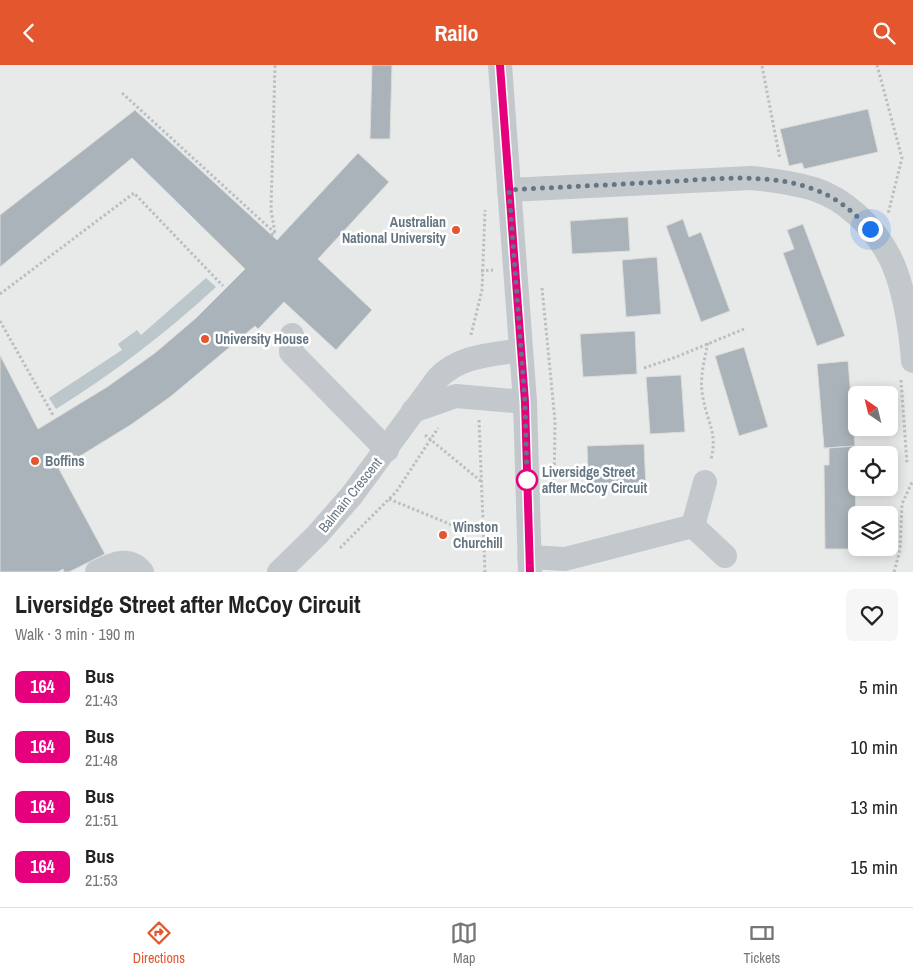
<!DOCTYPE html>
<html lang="en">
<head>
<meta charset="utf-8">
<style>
  body { margin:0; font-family:"Archivo Narrow",sans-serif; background:#f6f6f6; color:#222; height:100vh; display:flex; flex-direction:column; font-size:19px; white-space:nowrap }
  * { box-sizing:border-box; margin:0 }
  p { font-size:16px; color:#767676 }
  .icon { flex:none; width:28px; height:28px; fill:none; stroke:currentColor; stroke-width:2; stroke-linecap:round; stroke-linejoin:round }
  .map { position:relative; height:507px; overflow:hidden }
  .details { display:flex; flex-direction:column; background:#fff; flex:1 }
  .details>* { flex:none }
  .badge { padding:0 10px; border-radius:8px; font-size:18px; line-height:32px }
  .needle { width:32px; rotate:325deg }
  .controls { position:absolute; left:848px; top:321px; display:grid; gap:10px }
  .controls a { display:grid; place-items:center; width:50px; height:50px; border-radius:8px; background:#fff; box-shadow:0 2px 12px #0003; font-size:25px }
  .you { position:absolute; width:25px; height:25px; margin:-12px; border:4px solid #fff; border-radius:50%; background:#1a73e8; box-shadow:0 0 0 8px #1a73e833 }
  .map>.badge { position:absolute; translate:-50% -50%; box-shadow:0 0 0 2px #fff }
  .round { display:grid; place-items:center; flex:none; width:52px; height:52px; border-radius:8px; background:#f6f6f6 }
  .head { display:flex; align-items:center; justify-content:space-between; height:85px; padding:0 15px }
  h1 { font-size:24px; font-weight:700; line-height:38px }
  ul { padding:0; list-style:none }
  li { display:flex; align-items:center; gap:15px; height:60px; padding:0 15px }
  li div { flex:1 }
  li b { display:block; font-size:19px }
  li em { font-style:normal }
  li .badge { min-width:55px; font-weight:700; text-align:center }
  header { display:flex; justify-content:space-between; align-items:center; height:65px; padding:0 15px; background:#e4572e; color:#fff; font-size:22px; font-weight:700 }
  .menu { display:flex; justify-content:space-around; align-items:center; height:70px; border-top:1px solid #e0e0e0; background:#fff; font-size:14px; color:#767676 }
  .menu a { display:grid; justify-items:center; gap:2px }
  .menu .selected { color:#e4572e }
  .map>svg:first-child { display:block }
  .built { fill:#e8e9e9; fill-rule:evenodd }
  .water { fill:#bbc7cb }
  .building { fill:#aab3b9; stroke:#dcdcda }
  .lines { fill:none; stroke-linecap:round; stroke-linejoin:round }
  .path { stroke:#bbbfc2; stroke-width:3; stroke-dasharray:2.5 2.5; stroke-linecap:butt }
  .minor { stroke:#c3c8cc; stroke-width:24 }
  .line-casing { stroke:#fff; stroke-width:11 }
  .line { stroke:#e6007e; stroke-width:8 }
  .walk { stroke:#657683; stroke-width:5; stroke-dasharray:0 9 }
  .poi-dot { fill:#e4572e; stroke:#fff; stroke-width:2 }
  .stop-dot { fill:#fff; stroke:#e6007e; stroke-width:2.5 }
  .labels { text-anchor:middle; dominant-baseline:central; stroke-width:5; stroke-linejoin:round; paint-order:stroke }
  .poi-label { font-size:14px; font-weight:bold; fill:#657683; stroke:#fff; text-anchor:start }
  .stop-label { font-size:14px; font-weight:bold; fill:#657683; stroke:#fff; text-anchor:start }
  .street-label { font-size:14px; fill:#657683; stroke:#fff }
</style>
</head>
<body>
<header><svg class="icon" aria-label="back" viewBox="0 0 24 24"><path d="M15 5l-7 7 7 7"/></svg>Railo<svg class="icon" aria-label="search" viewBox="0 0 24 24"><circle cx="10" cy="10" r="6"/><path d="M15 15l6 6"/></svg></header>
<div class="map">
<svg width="913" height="507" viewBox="0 0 913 507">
  <rect width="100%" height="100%" fill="#fafaf8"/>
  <!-- built -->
  <path class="built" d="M0,0h913v507h-913zM856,330h33v32h-33zM856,390h33v32h-33zM856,450h33v32h-33z"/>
  <!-- water -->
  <path class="water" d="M206,213l10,9c-50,46 -102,86 -160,122l-7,-11 73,-48 -4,-6 19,-14 4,5z"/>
  <!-- building -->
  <g class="building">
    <polygon points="372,0 392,0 390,74 370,74"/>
    <polygon points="868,44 878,87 804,104 802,98 789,101 780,64"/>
    <polygon points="135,45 277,175 358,88 389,117 318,194 372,245 336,285 284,237 258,264 255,261 170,332 132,359 59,404 105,489 69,507 64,507 63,504 58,507 0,507 0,290 38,364 107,322 155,288 196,253 245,204 132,93 0,202 0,150"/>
    <polygon points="628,152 630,186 572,189 570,156"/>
    <polygon points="683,154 689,172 701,167 730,246 701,257 666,161"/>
    <polygon points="803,159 845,271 817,281 783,188 794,184 787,165"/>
    <polygon points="657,192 661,249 626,252 622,195"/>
    <polygon points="635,266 637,309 583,312 580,269"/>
    <polygon points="744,282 768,362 739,371 715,291"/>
    <polygon points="848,296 855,381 824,383 817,299"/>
    <polygon points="681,310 685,367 650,369 646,312"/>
    <polygon points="644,379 646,424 589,427 587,381"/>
    <polygon points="855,381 856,484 825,484 824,400 829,400 829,383"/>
  </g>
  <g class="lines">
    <!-- path -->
    <g class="path">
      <polyline points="877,0 902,93 888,149"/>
      <polyline points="762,1 780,94"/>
      <polyline points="122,28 275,168"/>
      <polyline points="271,170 275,168 271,145 275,0"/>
      <polyline points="481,206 493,205"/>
      <polyline points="542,223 555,356 554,429"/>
      <polyline points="0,229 134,128 223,221"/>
      <polyline points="0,256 53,350"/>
      <polyline points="471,270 482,225 485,145"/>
      <path d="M708,278c-4,18 -9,37 -5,55 4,24 15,35 8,61"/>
      <polyline points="644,303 676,292 744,264"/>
      <polyline points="901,315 907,399"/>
      <polyline points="479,355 485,507"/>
      <polyline points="425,370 482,417"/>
      <polyline points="389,434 452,460 484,468"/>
      <polyline points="340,483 396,427 438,363"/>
      <polyline points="894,507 900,485 902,439 913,415"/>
    </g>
    <!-- minor -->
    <g class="minor">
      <polyline points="500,0 525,337 530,507"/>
      <path d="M509,125l242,-12c22,2 42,5 63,11 31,10 59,37 74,65 15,26 23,77 25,107"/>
      <polyline points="292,270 291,287 387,385"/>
      <polyline points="413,346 456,331 525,337"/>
      <polyline points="693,461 705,417"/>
      <polyline points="529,492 565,494 693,461 725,491"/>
      <path d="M97,507c16,-8 32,-16 45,0"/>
      <path d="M279,507l38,-37 35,-40 86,-117c23,-23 53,-23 83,-28"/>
    </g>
  </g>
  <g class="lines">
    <defs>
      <polyline id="line" points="500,0 525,337 530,507"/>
    </defs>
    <!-- line casing -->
    <use href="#line" class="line-casing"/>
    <!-- line -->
    <use href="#line" class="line"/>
    <!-- walk -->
    <path class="walk" d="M527,415l-2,-78 -16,-212c50,-3 99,-5 148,-8 52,-2 109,-11 159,8 22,8 38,23 54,39"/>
  </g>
  <!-- markers -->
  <g class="poi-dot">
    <circle cx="456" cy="165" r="5"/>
    <circle cx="205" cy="274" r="5"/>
    <circle cx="35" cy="396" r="5"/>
    <circle cx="443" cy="470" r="5"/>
  </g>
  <circle class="stop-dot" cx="527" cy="415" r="10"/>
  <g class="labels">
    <!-- poi labels -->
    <g class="poi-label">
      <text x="446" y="157" text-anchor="end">Australian<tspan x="446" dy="16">National University</tspan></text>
      <text x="215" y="274">University House</text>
      <text x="45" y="396">Boffins</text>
      <text x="453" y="462">Winston<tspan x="453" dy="16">Churchill</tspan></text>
    </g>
    <!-- stop labels -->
    <g class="stop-label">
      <text x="542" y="407">Liversidge Street<tspan x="542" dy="16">after McCoy Circuit</tspan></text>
    </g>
    <!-- street labels -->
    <g class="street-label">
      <text transform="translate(350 430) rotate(-51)">Balmain Crescent</text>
    </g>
  </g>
</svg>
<div class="controls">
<a><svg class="needle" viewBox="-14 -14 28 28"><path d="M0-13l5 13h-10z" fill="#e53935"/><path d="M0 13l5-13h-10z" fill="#767676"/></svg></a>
<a><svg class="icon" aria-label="locate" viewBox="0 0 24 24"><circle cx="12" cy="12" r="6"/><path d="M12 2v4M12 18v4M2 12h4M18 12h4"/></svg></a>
<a><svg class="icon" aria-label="layers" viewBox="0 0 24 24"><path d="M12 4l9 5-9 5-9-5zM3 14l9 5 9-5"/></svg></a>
</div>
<div class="you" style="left:870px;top:164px"></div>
</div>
<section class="details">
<div class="head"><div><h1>Liversidge Street after McCoy Circuit</h1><p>Walk · 3 min · 190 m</p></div><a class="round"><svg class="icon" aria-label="heart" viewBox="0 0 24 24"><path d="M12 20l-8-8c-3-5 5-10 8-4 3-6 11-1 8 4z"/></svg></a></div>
<ul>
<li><span class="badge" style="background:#e6007e;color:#fff">164</span><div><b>Bus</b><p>21:43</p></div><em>5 min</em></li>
<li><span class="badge" style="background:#e6007e;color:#fff">164</span><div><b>Bus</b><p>21:48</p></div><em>10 min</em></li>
<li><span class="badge" style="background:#e6007e;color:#fff">164</span><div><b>Bus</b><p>21:51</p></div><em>13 min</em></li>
<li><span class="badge" style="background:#e6007e;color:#fff">164</span><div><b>Bus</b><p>21:53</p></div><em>15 min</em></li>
</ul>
</section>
<nav class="menu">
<a class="selected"><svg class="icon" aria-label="directions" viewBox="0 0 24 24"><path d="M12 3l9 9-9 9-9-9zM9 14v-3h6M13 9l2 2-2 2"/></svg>Directions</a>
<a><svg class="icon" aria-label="map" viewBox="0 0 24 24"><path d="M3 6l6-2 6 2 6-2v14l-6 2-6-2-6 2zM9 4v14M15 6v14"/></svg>Map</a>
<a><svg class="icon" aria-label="tickets" viewBox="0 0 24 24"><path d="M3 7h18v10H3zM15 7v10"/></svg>Tickets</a>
</nav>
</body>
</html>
